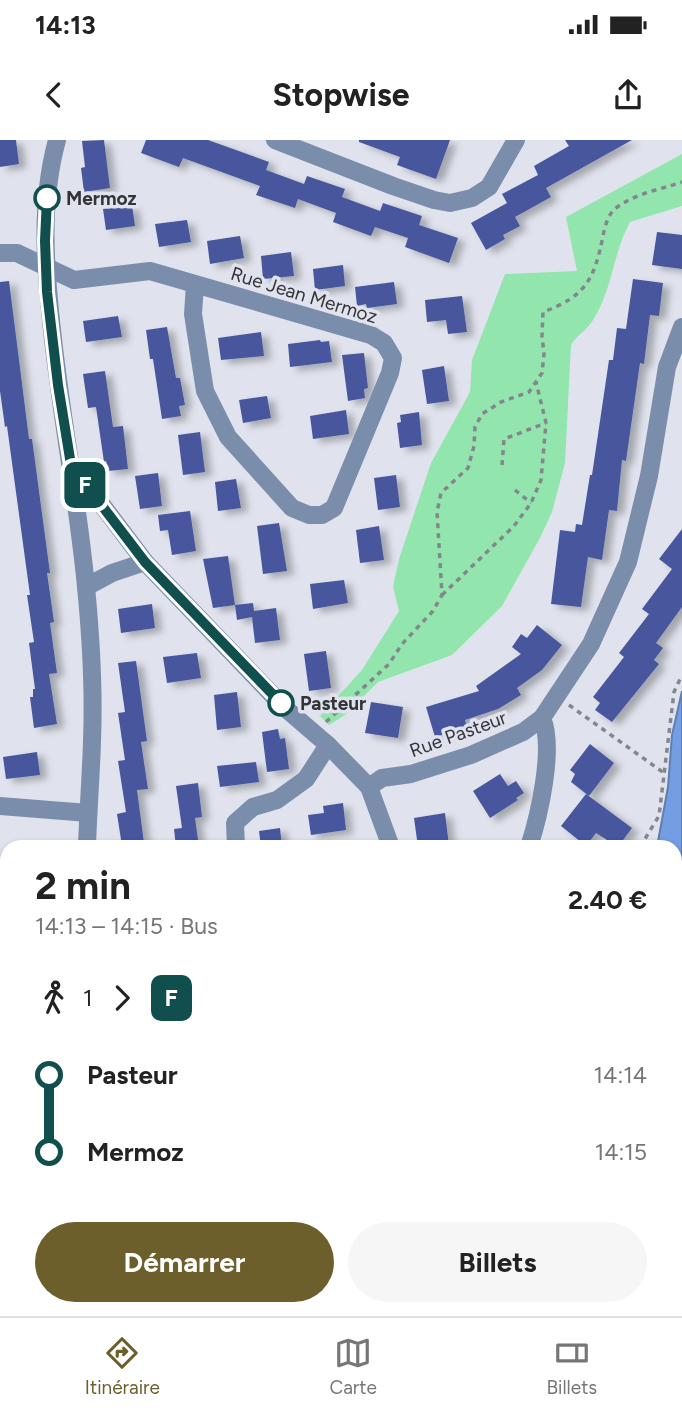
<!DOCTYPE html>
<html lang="fr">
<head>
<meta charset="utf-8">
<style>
  body { margin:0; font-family:Figtree,sans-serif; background:#f6f6f6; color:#222; height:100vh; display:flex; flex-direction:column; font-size:26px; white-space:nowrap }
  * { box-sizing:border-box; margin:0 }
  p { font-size:23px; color:#767676 }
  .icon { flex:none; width:38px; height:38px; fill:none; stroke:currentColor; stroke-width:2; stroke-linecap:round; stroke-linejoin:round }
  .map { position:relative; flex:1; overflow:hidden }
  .drawer { position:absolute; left:0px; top:700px; width:682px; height:476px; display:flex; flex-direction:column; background:#fff; border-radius:21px 21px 0 0; box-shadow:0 2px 5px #0004 }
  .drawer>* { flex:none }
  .badge { padding:0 14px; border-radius:10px; font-size:24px; line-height:46px }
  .map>.badge { position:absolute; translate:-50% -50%; box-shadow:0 0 0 4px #fff }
  .legs { display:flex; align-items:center; gap:10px; height:77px; padding:0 35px; font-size:23px }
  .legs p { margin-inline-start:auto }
  .headline { display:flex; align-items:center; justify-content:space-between; height:119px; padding:0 35px }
  h1 { font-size:38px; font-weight:700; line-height:52px }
  .button { display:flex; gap:14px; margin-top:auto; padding:14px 35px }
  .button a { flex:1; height:80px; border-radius:42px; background:#6c5f2c; color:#fff; font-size:28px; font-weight:700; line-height:80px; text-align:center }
  .button a+a { background:#f6f6f6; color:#222 }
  ul { padding:0 35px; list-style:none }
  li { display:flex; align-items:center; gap:24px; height:77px; font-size:26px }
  li i { display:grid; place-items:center; width:10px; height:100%; margin:0 9px; background:currentColor }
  li i::after { content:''; width:18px; height:18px; margin:-9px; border:5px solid; border-radius:50%; background:#fff }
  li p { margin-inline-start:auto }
  li:first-child i { background:linear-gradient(#0000 50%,currentColor 0) }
  li:last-child i { background:linear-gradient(currentColor 50%,#0000 0) }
  .status { display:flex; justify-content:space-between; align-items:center; height:49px; padding:0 35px; background:#fff; direction:ltr }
  .status svg { height:19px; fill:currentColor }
  header { display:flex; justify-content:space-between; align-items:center; height:91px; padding:0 35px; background:#fff; font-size:32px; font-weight:700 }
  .tab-bar { display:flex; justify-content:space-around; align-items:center; height:98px; border-top:2px solid #e0e0e0; background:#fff; font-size:19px; color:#767676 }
  .tab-bar a { display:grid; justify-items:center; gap:4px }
  .tab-bar .current { color:#6c5f2c }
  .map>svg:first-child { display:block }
  .green { fill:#93e5ae }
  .water { fill:#739ee4; stroke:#607eb0; stroke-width:2 }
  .building { fill:#46579d; filter:url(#shadow) }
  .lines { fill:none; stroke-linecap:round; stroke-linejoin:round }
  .path { stroke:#84868d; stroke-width:3.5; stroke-dasharray:5 5; stroke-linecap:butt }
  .minor { stroke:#7a8eac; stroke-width:18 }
  .line-1-casing { stroke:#fff; stroke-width:16 }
  .line-1 { stroke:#104f4d; stroke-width:10 }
  .stop-1-dot { fill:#fff; stroke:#104f4d; stroke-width:3.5 }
  .labels { text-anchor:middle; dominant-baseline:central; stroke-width:7; stroke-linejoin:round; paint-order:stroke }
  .stop-label { font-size:19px; font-weight:bold; fill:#333438; stroke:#e0e3ed; text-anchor:start }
  .street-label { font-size:19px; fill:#333438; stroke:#e0e3ed }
</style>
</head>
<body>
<div class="status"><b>14:13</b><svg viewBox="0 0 49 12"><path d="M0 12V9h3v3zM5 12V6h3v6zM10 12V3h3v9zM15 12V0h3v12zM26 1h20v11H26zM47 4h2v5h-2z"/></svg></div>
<header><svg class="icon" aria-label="back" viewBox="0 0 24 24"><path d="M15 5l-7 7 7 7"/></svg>Stopwise<svg class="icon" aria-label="share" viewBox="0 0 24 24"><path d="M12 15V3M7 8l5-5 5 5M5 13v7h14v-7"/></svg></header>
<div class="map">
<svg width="682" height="1176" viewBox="0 0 682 1176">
  <defs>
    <filter id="shadow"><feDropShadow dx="7" dy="4" stdDeviation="3.5" flood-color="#0004"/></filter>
  </defs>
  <rect width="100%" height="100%" fill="#e0e3ed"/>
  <!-- green -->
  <path class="green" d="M682,14v52l-52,16c-17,31 -18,69 -37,98 -6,10 -16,15 -22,25l-6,118 -13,49 -12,26 -38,68 -50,49 -74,27 -33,33 -16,10 -9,-9 42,-46 37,-59 -6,-24 6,-28 32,-96 39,-71 2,-32 33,-86 72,-3 -11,-54z"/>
  <!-- water -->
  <polygon class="water" points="682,551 682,1062 676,1063 676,707 657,707 668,647 672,595"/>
  <!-- building -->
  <g class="building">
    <polygon points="0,0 16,0 19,24 0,27"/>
    <polygon points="104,0 110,48 84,52 81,28 85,27 82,1"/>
    <polygon points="146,0 208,0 269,22 266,30 304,44 307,36 345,49 342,57 380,71 383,63 422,76 419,85 458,98 449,123 405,107 408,98 375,87 371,96 333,82 336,73 298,59 295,68 256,55 260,46 183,18 179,27 141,13"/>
    <polygon points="359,0 450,0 436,39 397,25 400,17 359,2"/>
    <polygon points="565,0 632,0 546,48 551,57 515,77 520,86 503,95 505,99 486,110 471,83 507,63 502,54 538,35 534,26 569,6"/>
    <polygon points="132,65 135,86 106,90 103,69"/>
    <polygon points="187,80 191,102 159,107 155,84"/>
    <polygon points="657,92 682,95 682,129 652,125"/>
    <polygon points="240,96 244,118 210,124 207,101"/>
    <polygon points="291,112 294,136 263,139 261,116"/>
    <polygon points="343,125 345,146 315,150 313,129"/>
    <polygon points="633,139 663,143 659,176 650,175 644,224 640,223 626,321 622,320 617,371 609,370 602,420 588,417 581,467 551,464 560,390 575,392 576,384 582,385 590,335 592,335 609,220 613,220 617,188 626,189"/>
    <polygon points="9,141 29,299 32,299 50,433 47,433 54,482 50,483 57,533 49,534 57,584 34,588 30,557 33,557 33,549 35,549 29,503 34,502 27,455 30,455 7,286 5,287 0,251 0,142"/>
    <polygon points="394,142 397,164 367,168 366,164 357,166 355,147"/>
    <polygon points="462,156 467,192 448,194 446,180 427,182 425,160"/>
    <polygon points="118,176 122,197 86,202 83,181"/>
    <polygon points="167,187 176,238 180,238 185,265 179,266 181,276 162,279 153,219 150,219 146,190"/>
    <polygon points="261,192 264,216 221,220 218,198"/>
    <polygon points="320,200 321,202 329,201 332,222 290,227 288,204"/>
    <polygon points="364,213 368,248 364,249 365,258 348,261 342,215"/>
    <polygon points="444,226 449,261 427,264 422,230"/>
    <polygon points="105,231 113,287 123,286 128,329 108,331 106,321 104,322 96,267 88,268 83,234"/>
    <polygon points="267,256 271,278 243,283 239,260"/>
    <polygon points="346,270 349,294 313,299 310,276"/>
    <polygon points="419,272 422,305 400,308 397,283 401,282 400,275"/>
    <polygon points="200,292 205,332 183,335 178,295"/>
    <polygon points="158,333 162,366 140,369 135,336"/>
    <polygon points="396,335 400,367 378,370 374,338"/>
    <polygon points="236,339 241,368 218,371 215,342"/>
    <polygon points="190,371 196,411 172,415 168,390 160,391 158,375"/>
    <polygon points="279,383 287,431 263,434 257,386"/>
    <polygon points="379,386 384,420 360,423 356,390"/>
    <polygon points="682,389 682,467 656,503 663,508 654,520 659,524 612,582 595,570 600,563 593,557 624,517 619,513 649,474 642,469 672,429 659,419"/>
    <polygon points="228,416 235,465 213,468 203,419"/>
    <polygon points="344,440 348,463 313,469 310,444"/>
    <polygon points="253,463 254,471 276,468 280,500 255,503 252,477 237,480 235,465"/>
    <polygon points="152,464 155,488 121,493 118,469"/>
    <polygon points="537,485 562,505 542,530 517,548 521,555 498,569 465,580 467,587 435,597 426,567 479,551 476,546 521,514 512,507 521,494 527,498"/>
    <polygon points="326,511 331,548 309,551 304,514"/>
    <polygon points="197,513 201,538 167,543 163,517"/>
    <polygon points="136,521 147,601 141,602 148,649 137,650 144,703 122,706 117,674 126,672 118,621 125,620 118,573 125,572 118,523"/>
    <polygon points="237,552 241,587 217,590 214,555"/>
    <polygon points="371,562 403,567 398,598 365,593"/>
    <polygon points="278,589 280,599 285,598 289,629 267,632 262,592"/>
    <polygon points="590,604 614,623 589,656 571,642 575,634 570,630"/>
    <polygon points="37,612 40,635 6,639 3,617"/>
    <polygon points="256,622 259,642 220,647 217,626"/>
    <polygon points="500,634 508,646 516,641 524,653 516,658 518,660 490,678 473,651"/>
    <polygon points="198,643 202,677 195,678 199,707 176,707 174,689 182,688 176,646"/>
    <polygon points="586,654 632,688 618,707 596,693 586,706 561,686"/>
    <polygon points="343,663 346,690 311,695 308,675 324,673 323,666"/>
    <polygon points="445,673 449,706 418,707 414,678"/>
    <polygon points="280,688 282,707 261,707 259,691"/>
  </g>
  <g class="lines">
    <!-- path -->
    <g class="path">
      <polyline points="502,325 504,299 546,283"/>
      <polyline points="515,350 531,363"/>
      <polyline points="442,455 514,386 531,363 541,340 546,283 536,242"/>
      <polyline points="569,565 664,633"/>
      <path d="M326,582l63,-58 13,-20 31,-33 9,-16 -5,-83 4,-19 27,-25 6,-22 1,-19 7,-13 19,-12 28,-10 13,-19 2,-19 -2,-18 1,-24c43,-16 51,-32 60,-76 2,-10 5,-22 13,-28 20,-15 43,-18 66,-26"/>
      <polyline points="640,707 659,676 674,552 682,535"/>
      <polyline points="676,1070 682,1073"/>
      <polyline points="436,1176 437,1169"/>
      <polyline points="500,1176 508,1169"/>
    </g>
    <!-- minor -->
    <g class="minor">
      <path d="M57,0c-17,62 -12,127 -5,190 9,86 26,171 34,257 5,51 8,103 6,154 -1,35 -4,71 -5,106"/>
      <polyline points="275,0 393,46 434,60 450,63 472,58 489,47 516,0"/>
      <polyline points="0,113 17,113 74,140 150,131 371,195 384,203 393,218 390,233 334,368 322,375 309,375 292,368 228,297 205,251 193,174 195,144"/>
      <polyline points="72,331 93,353 145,422 285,568 328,605 369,647 391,707"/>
      <polyline points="86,447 112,433 145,422"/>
      <polyline points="369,647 382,638 411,634 471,615 523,592 542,578 591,504 628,422 649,336 667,227 682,187"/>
      <polyline points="0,666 88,673"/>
      <polyline points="236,707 235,683 253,667 277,660 306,639 328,605"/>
      <path d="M529,707c10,-31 26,-99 13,-129"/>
      <polyline points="676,1146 682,1142"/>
      <polyline points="142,1169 143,1176"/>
      <polyline points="305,1169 311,1176"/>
      <polyline points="13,1176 15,1169"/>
      <polyline points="207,1176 238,1176"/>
      <polyline points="262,1176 264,1169"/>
      <polyline points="644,1176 647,1169"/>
    </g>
  </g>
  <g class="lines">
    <defs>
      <polyline id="line-1" points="47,58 45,101 47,152 58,245 72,331 93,354 145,422 281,563"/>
    </defs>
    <!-- line-1 casing -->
    <use href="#line-1" class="line-1-casing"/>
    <!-- line-1 -->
    <use href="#line-1" class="line-1"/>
  </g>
  <!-- markers -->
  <g class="stop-1-dot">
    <circle cx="47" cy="58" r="12"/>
    <circle cx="281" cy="563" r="12"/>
  </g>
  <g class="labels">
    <!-- stop labels -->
    <g class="stop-label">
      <text x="66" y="58">Mermoz</text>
      <text x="300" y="563">Pasteur</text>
    </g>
    <!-- street labels -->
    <g class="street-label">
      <text transform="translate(304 155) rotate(17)">Rue Jean Mermoz</text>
      <text transform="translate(458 594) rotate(-20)">Rue Pasteur</text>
    </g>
  </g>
</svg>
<b class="badge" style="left:85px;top:345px;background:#104f4d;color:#fff">F</b>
<section class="drawer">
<div class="headline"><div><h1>2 min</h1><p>14:13 – 14:15 · Bus</p></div><b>2.40 €</b></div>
<div class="legs"><svg class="icon" aria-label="walk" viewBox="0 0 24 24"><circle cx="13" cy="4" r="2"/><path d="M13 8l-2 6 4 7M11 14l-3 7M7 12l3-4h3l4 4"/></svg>1<svg class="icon" aria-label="forward" viewBox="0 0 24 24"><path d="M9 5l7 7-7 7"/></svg><b class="badge" style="background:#104f4d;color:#fff">F</b></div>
<ul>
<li><i style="color:#104f4d"></i><b>Pasteur</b><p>14:14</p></li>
<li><i style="color:#104f4d"></i><b>Mermoz</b><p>14:15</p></li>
</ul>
<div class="button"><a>Démarrer</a><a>Billets</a></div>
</section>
</div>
<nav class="tab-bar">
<a class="current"><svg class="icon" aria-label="directions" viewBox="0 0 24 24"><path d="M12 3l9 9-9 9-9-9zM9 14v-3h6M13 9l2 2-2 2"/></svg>Itinéraire</a>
<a><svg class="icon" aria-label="map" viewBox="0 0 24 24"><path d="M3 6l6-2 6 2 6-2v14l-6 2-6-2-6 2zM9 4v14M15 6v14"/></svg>Carte</a>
<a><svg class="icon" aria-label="tickets" viewBox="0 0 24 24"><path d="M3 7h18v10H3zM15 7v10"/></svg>Billets</a>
</nav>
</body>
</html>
